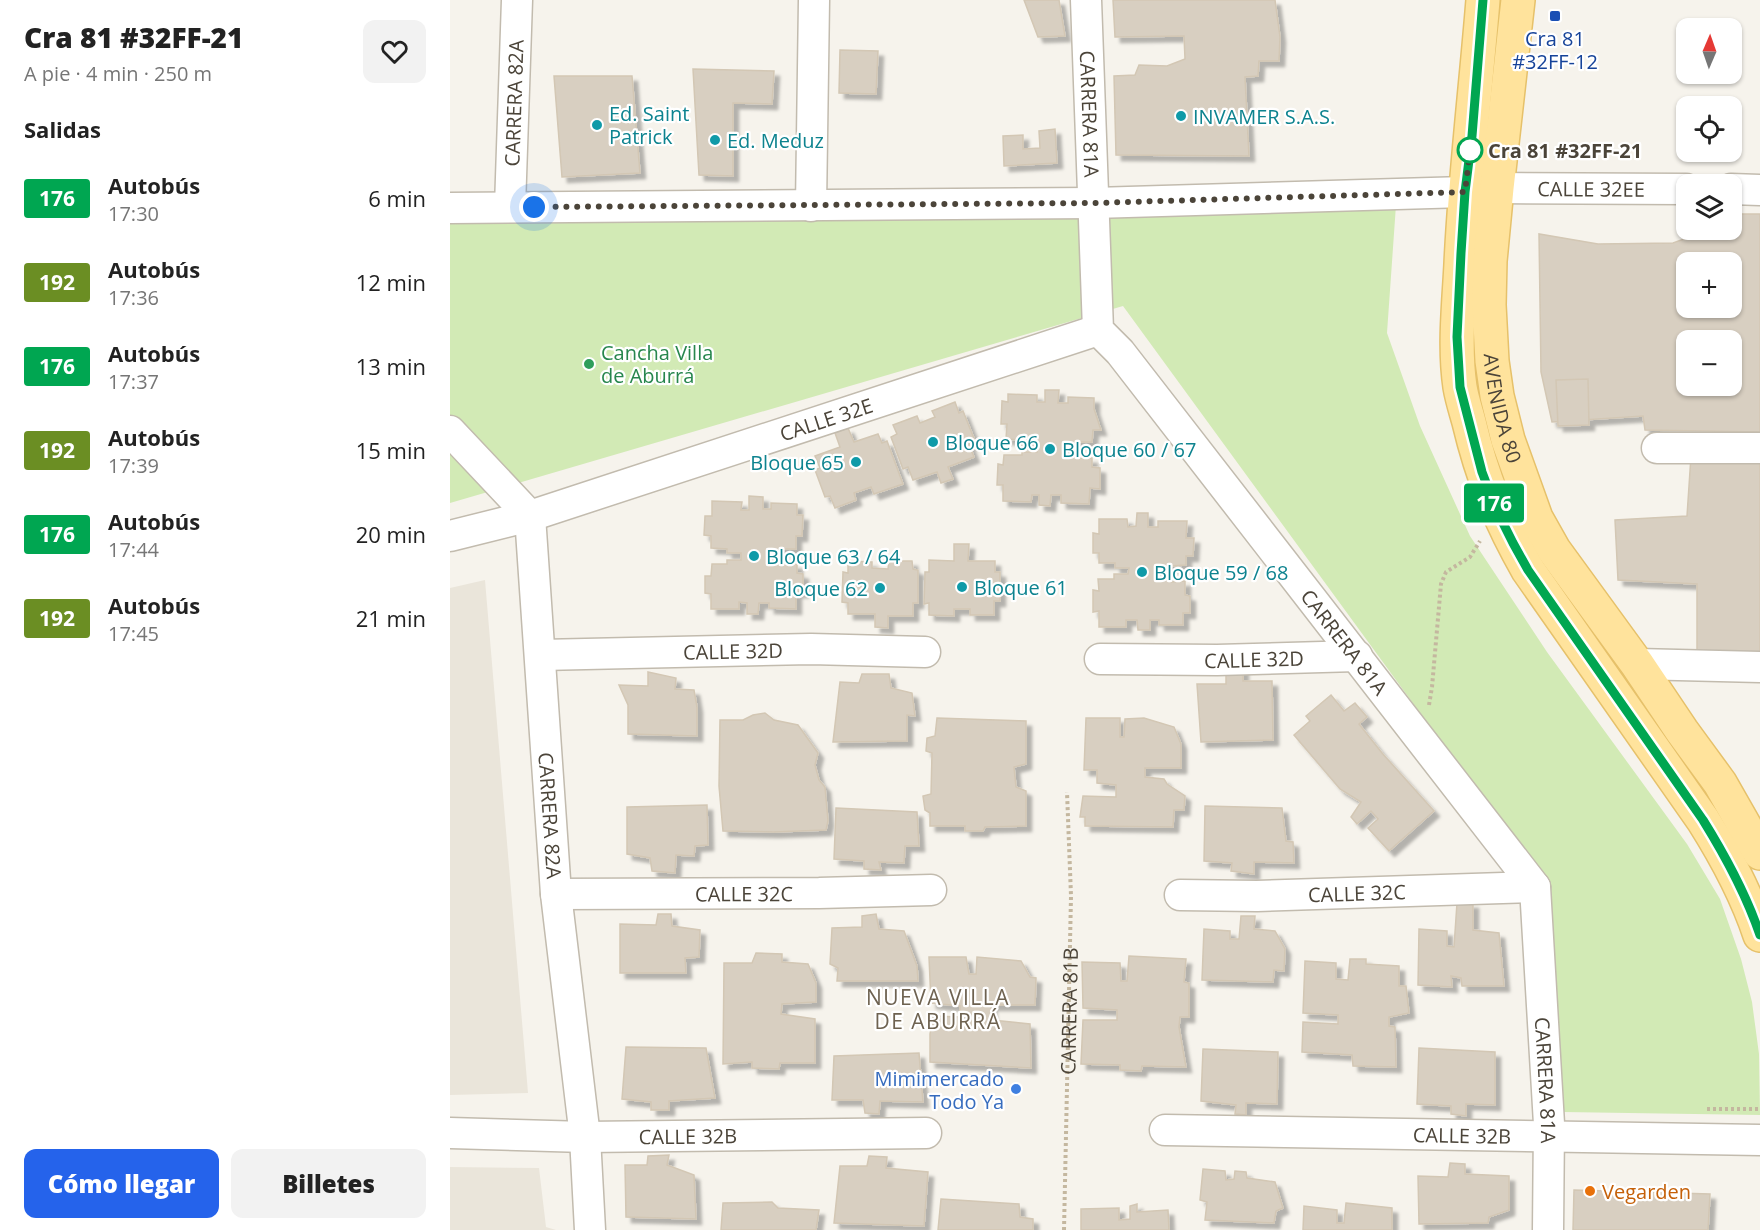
<!DOCTYPE html>
<html lang="es">
<head>
<meta charset="utf-8">
<style>
  body { margin:0; font-family:"Open Sans",sans-serif; background:#f2f2f2; color:#222; height:100vh; display:flex; flex-direction:column; font-size:22px; white-space:nowrap }
  * { box-sizing:border-box; margin:0 }
  p { font-size:20px; color:#767676 }
  .icon { flex:none; width:33px; height:33px; fill:none; stroke:currentColor; stroke-width:2; stroke-linecap:round; stroke-linejoin:round }
  .map { position:relative; flex:1; overflow:hidden }
  .details { display:flex; flex-direction:column; background:#fff; width:450px }
  .details>* { flex:none }
  .badge { padding:0 12px; border-radius:4px; font-size:21px; line-height:39px }
  .needle { width:39px; rotate:2deg }
  .tools { position:absolute; left:1226px; top:18px; display:grid; gap:12px }
  .tools a { display:grid; place-items:center; width:66px; height:66px; border-radius:12px; background:#fff; box-shadow:0 2px 4px #0004; font-size:30px }
  .you { position:absolute; width:30px; height:30px; margin:-15px; border:4px solid #fff; border-radius:50%; background:#1a73e8; box-shadow:0 0 0 9px #1a73e833 }
  .map>.badge { position:absolute; translate:-50% -50%; box-shadow:0 0 0 3px #fff }
  h2 { padding:0 24px; font-size:22px; line-height:54px }
  .round { display:grid; place-items:center; flex:none; width:63px; height:63px; border-radius:12px; background:#f2f2f2 }
  .summary { display:flex; align-items:center; justify-content:space-between; height:102px; padding:0 24px }
  h1 { font-size:28px; font-weight:800; line-height:45px }
  .button { display:flex; gap:12px; margin-top:auto; padding:12px 24px }
  .button a { flex:1; height:69px; border-radius:12px; background:#2563eb; color:#fff; font-size:24px; font-weight:800; line-height:69px; text-align:center }
  .button a+a { background:#f2f2f2; color:#222 }
  ul { padding:0; list-style:none }
  li { display:flex; align-items:center; gap:18px; height:84px; padding:0 24px }
  li div { flex:1 }
  li b { display:block; font-size:22px }
  li em { font-style:normal }
  li .badge { min-width:66px; font-weight:700; text-align:center }
  main { display:flex; flex:1; min-height:0 }
  .map>svg:first-child { display:block }
  .residential { fill:#eae5da }
  .green { fill:#d2eab5 }
  .building { fill:#d8cfc1; stroke:#d3c7b4; stroke-width:1.5; fill-rule:evenodd; filter:url(#shadow) }
  .lines { fill:none; stroke-linecap:round; stroke-linejoin:round }
  .minor-casing { stroke:#c2bbae; stroke-width:33 }
  .primary-casing { stroke:#e6c16a; stroke-width:36 }
  .path { stroke:#c4b79f; stroke-width:4; stroke-dasharray:3 3; stroke-linecap:butt }
  .minor { stroke:#fff; stroke-width:30 }
  .primary { stroke:#ffe39c; stroke-width:33 }
  .line-casing { stroke:#fff; stroke-width:14 }
  .line { stroke:#00a651; stroke-width:9 }
  .walk { stroke:#4b4439; stroke-width:6; stroke-dasharray:0 10.8 }
  .transit-dot { fill:#1a4fb4; stroke:#fff; stroke-width:2 }
  .culture-dot { fill:#0f9aa8; stroke:#fff; stroke-width:2 }
  .stop-dot { fill:#fff; stroke:#00a651; stroke-width:3 }
  .leisure-dot { fill:#2e9e5b; stroke:#fff; stroke-width:2 }
  .shop-dot { fill:#3f7fe0; stroke:#fff; stroke-width:2 }
  .food-dot { fill:#e8710a; stroke:#fff; stroke-width:2 }
  .labels { text-anchor:middle; dominant-baseline:central; stroke-width:4.5; stroke-linejoin:round; paint-order:stroke }
  .transit-label { font-size:20px; fill:#164399; stroke:#fff }
  .street-label { font-size:20px; fill:#4b4439; stroke:#fff }
  .culture-label { font-size:20px; fill:#0d838f; stroke:#fff; text-anchor:start }
  .stop-label { font-size:20px; font-weight:bold; fill:#4b4439; stroke:#fff; text-anchor:start }
  .leisure-label { font-size:20px; fill:#27864d; stroke:#fff; text-anchor:start }
  .shop-label { font-size:20px; fill:#366cbe; stroke:#fff; text-anchor:end }
  .food-label { font-size:20px; fill:#c56008; stroke:#fff; text-anchor:start }
  .neighbourhood-label { font-size:21px; letter-spacing:1.5px; fill:#6e6250; stroke:#fff }
</style>
</head>
<body>
<main>
<section class="details">
<div class="summary"><div><h1>Cra 81 #32FF-21</h1><p>A pie · 4 min · 250 m</p></div><a class="round"><svg class="icon" aria-label="heart" viewBox="0 0 24 24"><path d="M12 20l-8-8c-3-5 5-10 8-4 3-6 11-1 8 4z"/></svg></a></div>
<h2>Salidas</h2>
<ul>
<li><span class="badge" style="background:#00a651;color:#fff">176</span><div><b>Autobús</b><p>17:30</p></div><em>6 min</em></li>
<li><span class="badge" style="background:#6b8e23;color:#fff">192</span><div><b>Autobús</b><p>17:36</p></div><em>12 min</em></li>
<li><span class="badge" style="background:#00a651;color:#fff">176</span><div><b>Autobús</b><p>17:37</p></div><em>13 min</em></li>
<li><span class="badge" style="background:#6b8e23;color:#fff">192</span><div><b>Autobús</b><p>17:39</p></div><em>15 min</em></li>
<li><span class="badge" style="background:#00a651;color:#fff">176</span><div><b>Autobús</b><p>17:44</p></div><em>20 min</em></li>
<li><span class="badge" style="background:#6b8e23;color:#fff">192</span><div><b>Autobús</b><p>17:45</p></div><em>21 min</em></li>
</ul>
<div class="button"><a>Cómo llegar</a><a>Billetes</a></div>
</section>
<div class="map">
<svg width="1310" height="1230" viewBox="0 0 1310 1230">
  <defs>
    <filter id="shadow"><feDropShadow dx="5.5" dy="5.5" stdDeviation="1.5" flood-color="#0004"/></filter>
  </defs>
  <rect width="100%" height="100%" fill="#f6f3ec"/>
  <!-- residential -->
  <g class="residential">
    <polygon points="35,580 78,1093 0,1095 0,588"/>
    <polygon points="0,1167 89,1168 96,1227 106,1230 0,1230"/>
  </g>
  <!-- green -->
  <polygon class="green" points="946,205 937,333 970,426 1020,536 1097,652 1237,844 1270,899 1291,959 1302,1002 1309,1054 1310,1115 1113,1112 1089,876 673,306 0,503 0,220"/>
  <!-- building -->
  <g class="building">
    <polygon points="574,0 609,0 615,36 588,37"/>
    <polygon points="663,0 825,0 830,37 829,61 809,61 808,76 795,77 799,156 666,155 664,76 685,75 689,65 717,66 735,59 734,36 665,37"/>
    <polygon points="390,50 428,51 426,94 389,93"/>
    <polygon points="243,69 324,71 322,104 283,103 283,176 249,175"/>
    <polygon points="104,76 182,76 190,173 112,177"/>
    <polygon points="605,129 607,163 554,166 553,136 573,135 573,149 590,148 589,131"/>
    <path d="M1281,214h29v218l-115,-2 -2,-14 -91,6 -11,-50 -2,-138 59,10 75,-1 36,-13h22zM1236,262h45v46h-45zM1236,340h45v46h-45z"/>
    <polygon points="1138,379 1139,425 1108,426 1106,380"/>
    <polygon points="595,390 609,390 608,403 618,403 618,397 644,398 644,409 651,430 643,430 642,442 628,442 627,446 613,446 612,454 627,454 627,458 642,458 642,467 650,468 650,489 640,488 639,504 611,503 611,495 601,495 600,506 589,505 589,495 582,495 581,502 553,501 553,485 547,485 548,464 553,465 554,455 572,455 572,452 587,452 587,445 572,445 573,440 556,439 557,424 551,424 552,401 558,402 558,394 587,395 587,402 595,402"/>
    <polygon points="505,402 509,413 513,411 525,441 519,444 524,457 498,467 503,479 491,483 487,472 463,480 458,467 453,469 441,437 447,434 443,425 467,416 470,423 485,417 482,411"/>
    <polygon points="398,428 404,442 428,434 432,443 437,441 453,484 424,494 421,487 404,493 406,500 385,508 380,496 375,497 365,470 370,468 365,456 390,447 385,433"/>
    <polygon points="1310,455 1310,653 1247,652 1247,584 1168,580 1165,520 1237,516 1241,456"/>
    <polygon points="299,496 313,497 313,509 321,509 321,503 347,504 347,515 353,515 352,536 346,536 346,549 331,549 331,553 317,553 317,560 331,560 331,563 347,564 347,573 353,574 353,592 346,592 346,609 319,608 319,603 309,603 308,614 297,614 297,603 289,602 289,609 261,609 261,594 255,593 255,576 261,576 262,564 277,564 277,560 291,560 291,553 277,553 277,549 261,548 261,536 254,535 255,516 262,516 262,501 292,502 291,510 299,510"/>
    <polygon points="687,513 698,513 698,527 708,527 708,521 737,521 736,538 744,538 743,556 736,556 736,565 721,566 721,569 705,569 705,576 720,576 721,582 735,581 735,595 740,596 740,613 733,613 733,625 709,625 709,620 700,620 700,630 688,630 687,620 676,620 676,627 649,627 649,611 643,612 643,590 649,591 648,579 664,579 664,574 678,574 679,568 665,568 665,563 649,563 649,553 643,553 643,533 649,534 649,519 677,519 678,527 686,526"/>
    <polygon points="504,544 519,544 518,561 545,561 545,572 550,572 550,601 544,601 544,615 520,615 520,609 504,609 504,616 479,615 479,603 474,604 475,572 479,572 479,560 504,561"/>
    <polygon points="398,561 422,562 422,568 438,569 439,561 462,561 463,569 468,570 468,603 463,603 463,616 438,616 438,628 425,627 425,614 398,614 398,603 392,602 393,572 398,573"/>
    <polygon points="776,667 793,667 793,681 822,681 823,740 751,742 747,684 776,684"/>
    <polygon points="198,672 226,678 225,689 244,690 247,707 247,736 178,734 178,705 169,685 198,686"/>
    <polygon points="412,674 439,674 441,688 462,693 465,716 457,715 457,741 383,742 390,682 409,683"/>
    <polygon points="881,695 894,711 905,703 917,717 909,724 932,753 984,811 939,851 918,828 928,819 921,811 907,824 901,817 911,802 890,789 844,735 860,721 856,716"/>
    <polygon points="315,713 324,720 348,725 368,753 365,765 369,780 375,787 378,821 376,830 324,832 273,831 269,786 270,720 293,720 303,715"/>
    <polygon points="487,718 576,721 576,764 564,767 566,787 576,791 576,826 535,827 533,831 515,831 515,826 480,826 480,813 475,810 473,796 481,794 482,753 476,751 477,738 485,736"/>
    <polygon points="636,718 670,718 670,737 674,737 675,719 694,718 724,727 731,744 731,768 695,768 695,777 714,779 717,784 735,796 734,810 724,810 723,827 635,826 635,817 630,817 633,796 666,797 666,785 647,783 647,770 634,770"/>
    <polygon points="257,805 258,845 245,846 244,856 226,855 225,873 202,871 200,858 177,854 177,807"/>
    <polygon points="755,806 832,808 836,841 843,842 844,863 804,862 804,874 781,871 782,863 754,861"/>
    <polygon points="386,808 467,812 469,846 455,846 454,863 429,862 431,870 414,869 414,861 384,859"/>
    <polygon points="1007,903 1023,903 1023,930 1049,933 1054,986 1012,986 1011,978 1001,976 1002,987 968,985 969,929 997,931 997,946 1004,947"/>
    <polygon points="208,914 221,914 222,926 250,930 249,957 235,958 236,973 170,973 170,924 206,925"/>
    <polygon points="426,914 429,929 454,931 467,966 468,981 387,981 388,968 380,964 382,928 412,927 412,916"/>
    <polygon points="791,916 805,916 804,929 825,931 835,949 834,971 824,970 823,982 752,980 754,929 780,931 780,939 789,939"/>
    <polygon points="306,953 332,954 332,962 358,964 366,983 366,1002 332,1004 331,1014 365,1019 365,1063 330,1063 329,1069 302,1068 302,1062 273,1064 274,963 302,963"/>
    <polygon points="679,956 736,959 734,982 739,983 739,1017 730,1017 729,1027 736,1067 692,1066 691,1071 670,1070 670,1065 631,1064 633,1020 667,1020 667,1010 633,1008 632,962 670,963 671,981 677,981"/>
    <polygon points="479,957 516,957 519,974 526,974 527,957 571,961 580,977 586,978 585,1005 541,1005 542,1020 580,1024 581,1068 480,1062 480,1034 483,1016 510,1017 510,1006 481,1003"/>
    <polygon points="900,959 916,959 916,964 949,966 949,986 956,986 959,1013 939,1017 939,1026 945,1027 946,1067 903,1066 902,1055 852,1052 853,1022 888,1024 888,1015 853,1013 855,961 886,963 886,979 898,980"/>
    <polygon points="176,1047 256,1048 265,1098 219,1101 219,1110 201,1110 201,1102 172,1099"/>
    <polygon points="969,1048 1045,1052 1045,1105 1016,1104 1016,1116 1001,1114 1001,1106 967,1104"/>
    <polygon points="753,1049 828,1052 827,1104 796,1103 796,1115 785,1114 786,1105 751,1101"/>
    <polygon points="469,1053 473,1102 430,1101 429,1114 415,1113 413,1100 382,1100 384,1056"/>
    <polygon points="219,1155 217,1165 244,1175 246,1219 176,1217 175,1165 197,1165 198,1156"/>
    <polygon points="419,1156 437,1157 436,1168 478,1172 474,1226 384,1223 390,1166 417,1166"/>
    <polygon points="1000,1163 1015,1164 1015,1174 1059,1176 1059,1210 1039,1217 1038,1223 969,1224 968,1176 998,1177"/>
    <polygon points="753,1169 775,1171 776,1180 784,1179 785,1171 796,1172 797,1178 825,1182 833,1208 826,1211 824,1223 755,1220 757,1202 750,1200"/>
    <polygon points="1124,1190 1260,1194 1258,1230 1123,1230"/>
    <polygon points="491,1199 569,1204 570,1217 583,1219 583,1230 488,1230"/>
    <polygon points="322,1202 328,1208 369,1210 366,1230 271,1230 273,1203"/>
    <polygon points="896,1203 942,1208 942,1230 853,1230 854,1206 887,1210 887,1223 894,1223"/>
    <polygon points="687,1204 687,1212 718,1210 719,1230 631,1230 631,1209 669,1208 669,1220 680,1219 680,1206"/>
  </g>
  <g class="lines">
    <defs>
      <g id="minor">
        <path id="s2" d="M636,0l12,330 22,22 415,535 14,237 -1,106"/>
        <path id="s3" d="M1047,188l189,1"/>
        <polyline points="1281,189 1310,190"/>
        <polyline points="361,206 364,0"/>
        <path id="s4" d="M60,207l7,-207"/>
        <polyline points="0,208 644,203 1015,192"/>
        <path id="s5" d="M0,431l80,85 26,378 29,243 5,93"/>
        <polyline points="1207,448 1310,448"/>
        <path id="s6" d="M0,536l80,-20 568,-186"/>
        <path id="s7" d="M91,655l270,-6 114,3"/>
        <path id="s8" d="M650,659l117,1 140,-4"/>
        <polyline points="1187,664 1310,667"/>
        <path id="s9" d="M106,894l263,-1 112,-3"/>
        <path id="s10" d="M730,895l77,1 278,-9"/>
        <path id="s11" d="M715,1130l595,10"/>
        <path id="s12" d="M0,1133l135,4 341,-4"/>
      </g>
      <g id="primary">
        <path d="M1033,0c-7,88 -18,176 -22,264 -2,40 -7,82 -1,123 2,12 6,24 9,35 13,55 31,99 59,148l175,250c24,38 43,73 57,115"/>
        <path id="s13" d="M1068,0l-21,188 -7,73 -1,44 3,56 5,35 11,44 28,78 18,32 83,114 45,67 38,52 40,70"/>
      </g>
    </defs>
    <!-- minor casing -->
    <use href="#minor" class="minor-casing"/>
    <!-- primary casing -->
    <use href="#primary" class="primary-casing"/>
    <!-- path -->
    <g class="path">
      <polyline points="979,705 982,687 991,584 996,572 1020,557 1030,541"/>
      <polyline points="1257,1109 1310,1109"/>
      <path id="s1" d="M614,1230l7,-334 -4,-104"/>
    </g>
    <!-- minor -->
    <use href="#minor" class="minor"/>
    <!-- primary -->
    <use href="#primary" class="primary"/>
  </g>
  <g class="lines">
    <defs>
      <path id="line" d="M1033,0l-11,136 -7,56 -4,61 -4,84 3,50 22,85 14,37 17,34 15,27 175,250c23,37 43,74 57,115"/>
    </defs>
    <!-- line casing -->
    <use href="#line" class="line-casing"/>
    <!-- line -->
    <use href="#line" class="line"/>
    <!-- walk -->
    <polyline class="walk" points="84,207 644,203 1015,192 1020,150"/>
  </g>
  <!-- markers -->
  <rect class="transit-dot" x="1099" y="10" width="12" height="12" rx="3"/>
  <g class="culture-dot">
    <circle cx="731" cy="116" r="6"/>
    <circle cx="147" cy="125" r="6"/>
    <circle cx="265" cy="140" r="6"/>
    <circle cx="483" cy="442" r="6"/>
    <circle cx="600" cy="449" r="6"/>
    <circle cx="406" cy="462" r="6"/>
    <circle cx="304" cy="556" r="6"/>
    <circle cx="692" cy="572" r="6"/>
    <circle cx="512" cy="587" r="6"/>
    <circle cx="430" cy="588" r="6"/>
  </g>
  <circle class="stop-dot" cx="1020" cy="150" r="12"/>
  <circle class="leisure-dot" cx="139" cy="364" r="6"/>
  <circle class="shop-dot" cx="566" cy="1089" r="6"/>
  <circle class="food-dot" cx="1140" cy="1191" r="6"/>
  <g class="labels">
    <!-- transit labels -->
    <g class="transit-label">
      <text x="1105" y="38">Cra 81<tspan x="1105" dy="23">#32FF-12</tspan></text>
    </g>
    <!-- street labels -->
    <g class="street-label">
      <text stroke="none"><textPath href="#s4" startOffset="104">CARRERA 82A</textPath></text>
      <text stroke="none"><textPath href="#s2" startOffset="114">CARRERA 81A</textPath></text>
      <text stroke="none"><textPath href="#s3" startOffset="94">CALLE 32EE</textPath></text>
      <text stroke="none"><textPath href="#s13" startOffset="411">AVENIDA 80</textPath></text>
      <text stroke="none"><textPath href="#s6" startOffset="394">CALLE 32E</textPath></text>
      <text stroke="none"><textPath href="#s2" startOffset="728">CARRERA 81A</textPath></text>
      <text stroke="none"><textPath href="#s7" startOffset="192">CALLE 32D</textPath></text>
      <text stroke="none"><textPath href="#s8" startOffset="154">CALLE 32D</textPath></text>
      <text stroke="none"><textPath href="#s5" startOffset="417">CARRERA 82A</textPath></text>
      <text stroke="none"><textPath href="#s9" startOffset="188">CALLE 32C</textPath></text>
      <text stroke="none"><textPath href="#s10" startOffset="177">CALLE 32C</textPath></text>
      <text stroke="none"><textPath href="#s1" startOffset="219">CARRERA 81B</textPath></text>
      <text stroke="none"><textPath href="#s2" startOffset="1232">CARRERA 81A</textPath></text>
      <text stroke="none"><textPath href="#s11" startOffset="297">CALLE 32B</textPath></text>
      <text stroke="none"><textPath href="#s12" startOffset="238">CALLE 32B</textPath></text>
    </g>
    <!-- culture labels -->
    <g class="culture-label">
      <text x="159" y="113">Ed. Saint<tspan x="159" dy="23">Patrick</tspan></text>
      <text x="743" y="116">INVAMER S.A.S.</text>
      <text x="277" y="140">Ed. Meduz</text>
      <text x="495" y="442">Bloque 66</text>
      <text x="612" y="449">Bloque 60 / 67</text>
      <text x="394" y="462" text-anchor="end">Bloque 65</text>
      <text x="316" y="556">Bloque 63 / 64</text>
      <text x="704" y="572">Bloque 59 / 68</text>
      <text x="524" y="587">Bloque 61</text>
      <text x="418" y="588" text-anchor="end">Bloque 62</text>
    </g>
    <!-- stop labels -->
    <g class="stop-label">
      <text x="1038" y="150">Cra 81 #32FF-21</text>
    </g>
    <!-- leisure labels -->
    <g class="leisure-label">
      <text x="151" y="352">Cancha Villa<tspan x="151" dy="23">de Aburrá</tspan></text>
    </g>
    <!-- shop labels -->
    <g class="shop-label">
      <text x="554" y="1078">Mimimercado<tspan x="554" dy="23">Todo Ya</tspan></text>
    </g>
    <!-- food labels -->
    <g class="food-label">
      <text x="1152" y="1191">Vegarden</text>
    </g>
    <!-- neighbourhood labels -->
    <g class="neighbourhood-label">
      <text x="488" y="997">NUEVA VILLA<tspan x="488" dy="24">DE ABURRÁ</tspan></text>
    </g>
  </g>
</svg>
<div class="tools">
<a><svg class="needle" viewBox="-14 -14 28 28"><path d="M0-13l5 13h-10z" fill="#e53935"/><path d="M0 13l5-13h-10z" fill="#767676"/></svg></a>
<a><svg class="icon" aria-label="locate" viewBox="0 0 24 24"><circle cx="12" cy="12" r="6"/><path d="M12 2v4M12 18v4M2 12h4M18 12h4"/></svg></a>
<a><svg class="icon" aria-label="layers" viewBox="0 0 24 24"><path d="M12 4l9 5-9 5-9-5zM3 14l9 5 9-5"/></svg></a>
<a>+</a>
<a>−</a>
</div>
<div class="you" style="left:84px;top:207px"></div>
<b class="badge" style="left:1044px;top:503px;background:#00a651;color:#fff">176</b>
</div>
</main>
</body>
</html>
